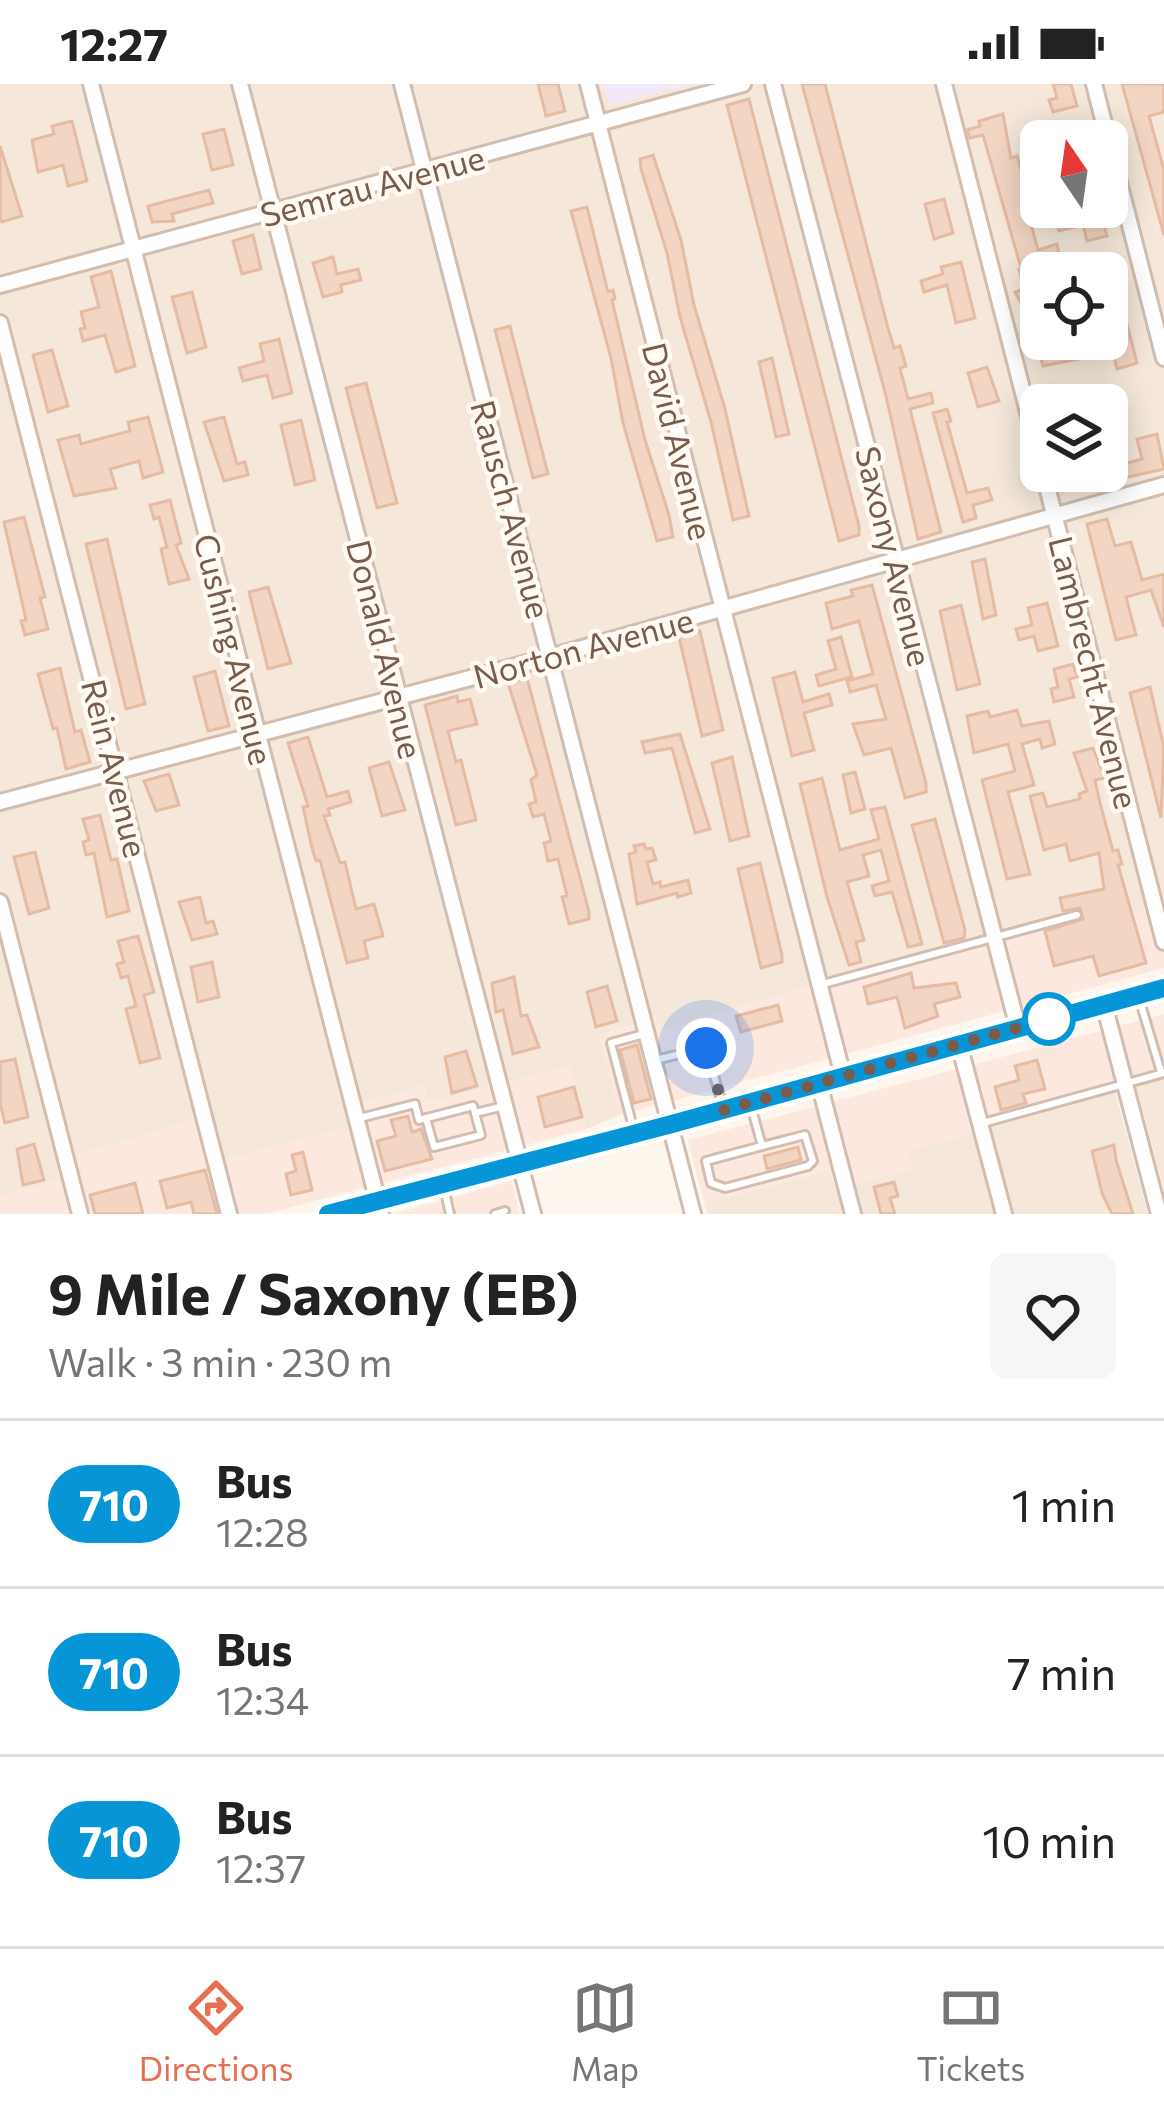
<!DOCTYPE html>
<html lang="en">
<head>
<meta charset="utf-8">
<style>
  body { margin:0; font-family:Commissioner,sans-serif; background:#f6f6f6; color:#222; height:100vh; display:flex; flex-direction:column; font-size:45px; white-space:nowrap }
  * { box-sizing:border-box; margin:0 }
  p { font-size:39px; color:#767676 }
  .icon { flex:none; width:66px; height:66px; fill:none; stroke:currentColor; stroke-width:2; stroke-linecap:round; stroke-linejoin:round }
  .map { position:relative; height:1130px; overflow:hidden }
  .details { display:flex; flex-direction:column; background:#fff; flex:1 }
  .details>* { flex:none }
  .badge { padding:0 24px; border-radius:39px; font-size:42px; line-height:78px }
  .needle { width:78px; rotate:347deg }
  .controls { position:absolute; left:1020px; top:36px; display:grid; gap:24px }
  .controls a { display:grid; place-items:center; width:108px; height:108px; border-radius:18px; background:#fff; box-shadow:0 6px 30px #0003; font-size:60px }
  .you { position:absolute; width:60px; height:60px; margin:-30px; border:9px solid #fff; border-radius:50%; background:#1a73e8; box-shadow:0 0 0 18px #1a73e833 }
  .map>.badge { position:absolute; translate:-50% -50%; box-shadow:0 0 0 6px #fff }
  .round { display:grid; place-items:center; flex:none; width:126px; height:126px; border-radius:18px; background:#f6f6f6 }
  .overview { display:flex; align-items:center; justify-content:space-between; height:204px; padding:0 48px }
  h1 { font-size:57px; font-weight:700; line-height:90px }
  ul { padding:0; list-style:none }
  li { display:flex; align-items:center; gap:36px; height:168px; padding:0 48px; border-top:3px solid #e0e0e0 }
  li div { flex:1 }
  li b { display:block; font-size:45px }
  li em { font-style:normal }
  li .badge { min-width:132px; font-weight:700; text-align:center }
  .status { display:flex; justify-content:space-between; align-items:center; height:84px; padding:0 60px; background:#fff; direction:ltr }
  .status svg { height:33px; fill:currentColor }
  .tabs { display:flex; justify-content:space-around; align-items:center; height:168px; border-top:3px solid #e0e0e0; background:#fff; font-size:33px; color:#767676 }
  .tabs a { display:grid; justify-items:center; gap:6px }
  .tabs .active { color:#e76f51 }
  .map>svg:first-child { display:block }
  .residential { fill:#f5e8da; fill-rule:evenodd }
  .commercial { fill:#fde8e0 }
  .education { fill:#f3e8fa }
  .building { fill:#f3d5c3; stroke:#e6bba3; stroke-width:3 }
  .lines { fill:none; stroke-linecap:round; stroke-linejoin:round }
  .service-casing { stroke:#d1beb0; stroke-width:12 }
  .minor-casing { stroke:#d1beb0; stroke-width:20 }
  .secondary-casing { stroke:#d6c0b0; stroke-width:24 }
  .service { stroke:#fff; stroke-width:6 }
  .minor { stroke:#fff; stroke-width:14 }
  .secondary { stroke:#fff; stroke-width:18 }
  .line-casing { stroke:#fff; stroke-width:27 }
  .line { stroke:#0696d7; stroke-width:18 }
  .walk { stroke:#7a5c4d; stroke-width:12; stroke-dasharray:0 21.6 }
  .stop-dot { fill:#fff; stroke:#0696d7; stroke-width:6 }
  .labels { text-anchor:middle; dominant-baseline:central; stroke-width:9; stroke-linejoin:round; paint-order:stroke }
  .street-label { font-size:33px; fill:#7a5c4d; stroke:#fffaf3 }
</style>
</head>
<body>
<div class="status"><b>12:27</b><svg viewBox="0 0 49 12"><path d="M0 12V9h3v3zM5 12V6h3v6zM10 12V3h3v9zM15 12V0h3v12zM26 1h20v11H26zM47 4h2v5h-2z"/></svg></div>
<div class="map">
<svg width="1164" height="1130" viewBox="0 0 1164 1130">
  <rect width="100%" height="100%" fill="#fdf6ec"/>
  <!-- residential -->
  <g class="residential">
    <path d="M0,0h604l6,21 80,-21h474v821l-81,22 -4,-18 -419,121 -4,-12 -56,17 20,80 -33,14 -17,-62 -143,36 -3,-17 -61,17 6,19 -161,42 -13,-44 -117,35 4,19 -82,22zM1041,57h66v66h-66zM1041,189h66v66h-66zM1041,321h66v66h-66z"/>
    <polygon points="1164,994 1164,1106 1136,1002"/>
    <polygon points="1115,1008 1148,1130 707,1130 704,1119 830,1086 836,1104 912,1085 908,1067"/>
  </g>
  <!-- commercial -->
  <g class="commercial">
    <polygon points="1164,821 1164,884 620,1031 599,951 657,934 661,945 1078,825 1084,843"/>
    <polygon points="1164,930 1164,994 909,1067 913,1085 835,1104 829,1086 704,1119 688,1056"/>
    <polygon points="571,983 587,1045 265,1130 0,1130 0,1112 82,1090 78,1071 196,1036 209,1080 368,1038 363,1018 423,1002 428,1019"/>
    <polygon points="512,1097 520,1130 393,1130"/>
  </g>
  <!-- education -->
  <polygon class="education" points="604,0 690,0 610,21"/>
  <!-- building -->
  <g class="building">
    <polygon points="538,0 558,0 565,27 546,32"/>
    <polygon points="802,0 825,0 888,244 894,264 900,262 906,282 900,284 908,315 931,309 933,319 910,325 941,448 918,455 886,312"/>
    <polygon points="1053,0 1071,0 1077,22 1053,28 1049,16 1057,14"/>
    <polygon points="1122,0 1164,0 1164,28 1149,32 1164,86 1164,151"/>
    <polygon points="749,15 859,442 859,451 839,457 727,21"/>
    <polygon points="1003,30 1011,74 1017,72 1027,106 1022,107 1038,166 1057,160 1059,170 1038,175 1041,255 1110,255 1110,174 1137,279 1117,285 1113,268 1043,282 1030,235 1015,208 1024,205 1019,185 1021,184 983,51 970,54 967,46 980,42 979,37"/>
    <polygon points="72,37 87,97 68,102 63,81 38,88 32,56 54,50 52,42"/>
    <polygon points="224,45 233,81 212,86 203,50"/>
    <polygon points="0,62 22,132 2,138 0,132"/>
    <polygon points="653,71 681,156 694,221 725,325 749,432 733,436 711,338 680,233 667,169 641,85 640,75"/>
    <polygon points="209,106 213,119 172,130 174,137 152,138 148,122"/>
    <polygon points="944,115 953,149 934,155 925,120"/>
    <polygon points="587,123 608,208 613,206 615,215 612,216 645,356 669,431 673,453 657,457 623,339 611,274 571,127"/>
    <polygon points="1078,123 1099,123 1107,152 1087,157 1083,141 1059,147 1056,137 1080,130"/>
    <polygon points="253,151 261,185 242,190 233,157"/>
    <polygon points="333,173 337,190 358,185 361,196 341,201 342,208 323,213 313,179"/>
    <polygon points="961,178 975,234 956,239 947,201 924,208 921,197 943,190 941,183"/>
    <polygon points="111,187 135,282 116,288 105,251 83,257 80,245 85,244 81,228 99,223 91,193"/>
    <polygon points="192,208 206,263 187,269 172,213"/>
    <polygon points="510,242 548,390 533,394 495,246"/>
    <polygon points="279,255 292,309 273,314 267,291 243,297 239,284 264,277 260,260"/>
    <polygon points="52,266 68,322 48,328 33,271"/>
    <polygon points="772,274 789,350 776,353 759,278"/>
    <polygon points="987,283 999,317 978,323 968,289"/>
    <polygon points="366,299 397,419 377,424 346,304"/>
    <polygon points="947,325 951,337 947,338 967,409 988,404 992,416 973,421 976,434 963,438 933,329"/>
    <polygon points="148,333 163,388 143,394 139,377 110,385 116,404 74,412 58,356 79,351 81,360 103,354 130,347 128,338"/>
    <polygon points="224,333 237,380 245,378 248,391 224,397 204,338"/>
    <polygon points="301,336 315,396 295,401 281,341"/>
    <polygon points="1157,350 1164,385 1102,399 1099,387 1142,375 1137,355"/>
    <polygon points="170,416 181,459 176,461 189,495 169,500 161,465 167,463 159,433 154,435 150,421"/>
    <polygon points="24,433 45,513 40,514 48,545 25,551 21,537 26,536 4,438"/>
    <polygon points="1107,435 1115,462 1131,458 1142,496 1164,490 1164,543 1151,506 1126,513 1136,551 1116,556 1087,440"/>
    <polygon points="107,455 145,620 126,625 86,460"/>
    <polygon points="985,475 996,531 983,535 972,478"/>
    <polygon points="872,501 926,699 926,708 905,714 891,664 864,671 853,640 886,635 876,601 850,608 847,597 873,590 859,537 832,545 826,519 853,512 851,506"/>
    <polygon points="268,503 291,579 268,585 249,508"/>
    <polygon points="1047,519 1058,562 1038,567 1034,552 1019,556 1016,545 1032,541 1028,524"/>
    <polygon points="961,521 980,600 957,606 940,527"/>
    <polygon points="700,547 723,646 702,652 679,553"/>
    <polygon points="841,553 852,593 819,602 816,591 836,585 828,557"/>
    <polygon points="1073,580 1077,593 1069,595 1074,613 1054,618 1051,605 1058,603 1054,585"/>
    <polygon points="60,584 75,648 81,646 90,678 66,685 57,644 53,645 38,590"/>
    <polygon points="215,587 229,642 208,647 194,593"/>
    <polygon points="795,588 803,618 829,610 832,621 804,629 814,666 792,672 773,594"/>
    <polygon points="527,594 589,828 589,835 569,840 562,813 567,812 558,775 548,777 544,759 551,757 544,730 533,733 529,720 536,718 531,696 537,691 508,599"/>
    <polygon points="1150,603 1164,664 1161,734 1130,609"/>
    <polygon points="457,612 458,618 470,615 477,640 448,647 456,678 461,676 476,736 456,741 425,621"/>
    <polygon points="1017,626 1022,642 1049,637 1055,660 1042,664 1040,655 1022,660 1034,701 1008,708 1030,790 1007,795 982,696 1015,687 1008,660 974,669 967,632 988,627 990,633"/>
    <polygon points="680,650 710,745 695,749 672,664 645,669 642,658"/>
    <polygon points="308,653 327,713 348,707 351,718 328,725 330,731 324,732 340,779 345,778 356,825 374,820 383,852 364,857 368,874 347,879 320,776 316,777 312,764 303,723 308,722 288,659"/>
    <polygon points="1093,664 1105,694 1095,696 1100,719 1113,767 1118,766 1122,780 1118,781 1146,879 1099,892 1093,872 1054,882 1045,847 1083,835 1080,824 1063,827 1060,814 1104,805 1099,769 1070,777 1066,760 1044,766 1030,712 1043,709 1047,723 1080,715 1079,710 1087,707 1074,669"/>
    <polygon points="732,673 749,752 730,757 712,679"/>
    <polygon points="389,678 405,726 382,732 369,684"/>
    <polygon points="855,688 865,725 851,729 843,691"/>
    <polygon points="169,690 179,721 156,727 144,697"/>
    <polygon points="822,694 840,766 879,755 871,726 885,723 922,860 908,863 892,808 875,812 872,802 889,797 881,766 863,771 869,792 847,798 864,856 856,858 861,878 849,881 827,813 800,700"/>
    <polygon points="100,731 111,776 117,775 129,827 107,833 94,769 86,771 83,758 89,756 83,735"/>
    <polygon points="935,735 965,846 964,854 944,859 912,741"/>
    <polygon points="644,760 646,765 652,764 656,776 647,778 653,800 660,798 661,803 688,796 691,809 678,813 677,809 637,820 629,770 636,768 634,762"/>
    <polygon points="35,768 49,824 29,830 14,773"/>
    <polygon points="760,779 782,871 782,878 761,884 738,785"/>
    <polygon points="200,813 206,839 213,837 217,850 192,856 179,818"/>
    <polygon points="138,852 154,908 144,911 160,974 140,979 126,925 136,922 128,892 121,894 117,880 124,878 118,857"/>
    <polygon points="212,878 219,913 198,918 191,883"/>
    <polygon points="911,889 914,904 956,899 960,913 934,920 938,932 905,944 897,913 868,920 864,903"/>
    <polygon points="514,893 521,932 527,931 539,963 513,970 503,926 496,928 492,899"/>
    <polygon points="607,902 617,937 596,943 587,908"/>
    <polygon points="778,921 782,937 741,948 736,932"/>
    <polygon points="637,961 651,1015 634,1019 620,966"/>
    <polygon points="466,967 477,1002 452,1009 445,973"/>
    <polygon points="15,975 28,1033 5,1039 0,1019 0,978"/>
    <polygon points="1037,976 1045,1005 1023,1010 1026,1019 1001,1026 995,1003 1019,996 1015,982"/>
    <polygon points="574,1003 582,1033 545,1043 538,1013"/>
    <polygon points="408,1032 412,1048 421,1045 432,1075 385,1087 377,1057 396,1052 391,1036"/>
    <polygon points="34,1060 44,1096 23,1101 17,1065"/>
    <polygon points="1114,1061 1116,1076 1133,1130 1112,1130 1102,1109 1092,1067"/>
    <polygon points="798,1063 801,1076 767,1085 764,1072"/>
    <polygon points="303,1068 312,1106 291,1111 286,1090 296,1087 292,1071"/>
    <polygon points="205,1086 217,1130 194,1130 191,1118 167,1124 160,1097"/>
    <polygon points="894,1098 898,1112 890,1114 895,1130 881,1130 874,1103"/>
    <polygon points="135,1099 143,1130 95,1130 90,1111"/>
  </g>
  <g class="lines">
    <defs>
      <g id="service">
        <polyline points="823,900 1077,831"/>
        <polyline points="1139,914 1161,988"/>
        <polyline points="655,976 706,964 722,1019"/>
        <polyline points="751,1022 762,1062 706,1077 711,1099 725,1104 808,1082 813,1077 805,1051 762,1062"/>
        <polyline points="360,1034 415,1020 419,1036 473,1022 475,1029 504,1022"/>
        <polyline points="426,1034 434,1063 481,1051 475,1029"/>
        <polyline points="983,1039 1164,989"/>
        <polyline points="634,1047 611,959 644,950"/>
        <polyline points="444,1104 450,1130"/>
        <polyline points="495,1130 505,1127"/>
      </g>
      <g id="minor">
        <polyline points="91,0 381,1130"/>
        <polyline points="240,0 533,1130"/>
        <polyline points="402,0 693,1130"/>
        <polyline points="588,0 843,992"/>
        <polyline points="773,0 1018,944"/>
        <polyline points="944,0 1041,379"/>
        <polyline points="1094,0 1164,274"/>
        <polyline points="0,201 743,0"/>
        <polyline points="0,239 229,1130"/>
        <polyline points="1043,387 1164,858"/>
        <polyline points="0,718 550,573 1164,401"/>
        <polyline points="0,818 80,1130"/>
        <polyline points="1104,920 1159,1130"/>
        <polyline points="959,960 1004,1130"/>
        <polyline points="819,999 853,1130"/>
      </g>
      <polyline id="secondary" points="329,1130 672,1040 1164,903"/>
    </defs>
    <!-- service casing -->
    <use href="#service" class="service-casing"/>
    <!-- minor casing -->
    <use href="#minor" class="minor-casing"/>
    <!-- secondary casing -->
    <use href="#secondary" class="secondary-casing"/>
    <!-- service -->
    <use href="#service" class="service"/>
    <!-- minor -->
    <use href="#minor" class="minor"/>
    <!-- secondary -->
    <use href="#secondary" class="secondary"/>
  </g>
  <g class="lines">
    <defs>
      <polyline id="line" points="328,1130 672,1040 1164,904"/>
    </defs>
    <!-- line casing -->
    <use href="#line" class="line-casing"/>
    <!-- line -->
    <use href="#line" class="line"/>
    <!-- walk -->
    <polyline class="walk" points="706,964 724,1026 1049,935"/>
  </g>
  <!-- markers -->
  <circle class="stop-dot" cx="1049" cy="935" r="24"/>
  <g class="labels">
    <!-- street labels -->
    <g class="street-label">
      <text transform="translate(372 101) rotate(-15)">Semrau Avenue</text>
      <text transform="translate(679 357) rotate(76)">David Avenue</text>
      <text transform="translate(512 425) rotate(75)">Rausch Avenue</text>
      <text transform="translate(895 472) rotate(76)">Saxony Avenue</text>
      <text transform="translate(583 563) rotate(-15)">Norton Avenue</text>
      <text transform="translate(235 565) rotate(76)">Cushing Avenue</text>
      <text transform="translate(386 565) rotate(76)">Donald Avenue</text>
      <text transform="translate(1095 588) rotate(76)">Lambrecht Avenue</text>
      <text transform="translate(116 684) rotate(76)">Rein Avenue</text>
    </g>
  </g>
</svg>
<div class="controls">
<a><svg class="needle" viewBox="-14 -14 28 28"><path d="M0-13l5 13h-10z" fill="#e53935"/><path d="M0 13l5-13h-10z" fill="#767676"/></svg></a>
<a><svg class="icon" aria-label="locate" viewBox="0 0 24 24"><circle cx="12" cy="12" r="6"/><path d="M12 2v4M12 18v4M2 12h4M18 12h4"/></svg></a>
<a><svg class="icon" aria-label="layers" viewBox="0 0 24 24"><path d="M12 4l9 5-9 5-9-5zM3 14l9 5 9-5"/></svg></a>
</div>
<div class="you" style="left:706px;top:964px"></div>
</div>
<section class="details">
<div class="overview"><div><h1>9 Mile / Saxony (EB)</h1><p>Walk · 3 min · 230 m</p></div><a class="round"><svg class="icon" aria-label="heart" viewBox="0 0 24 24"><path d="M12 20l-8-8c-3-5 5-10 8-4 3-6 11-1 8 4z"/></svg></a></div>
<ul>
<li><span class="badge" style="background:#0696d7;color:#fff">710</span><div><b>Bus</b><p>12:28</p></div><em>1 min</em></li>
<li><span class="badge" style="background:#0696d7;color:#fff">710</span><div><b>Bus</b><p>12:34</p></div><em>7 min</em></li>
<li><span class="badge" style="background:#0696d7;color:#fff">710</span><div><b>Bus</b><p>12:37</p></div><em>10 min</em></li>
</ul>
</section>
<nav class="tabs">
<a class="active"><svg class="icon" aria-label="directions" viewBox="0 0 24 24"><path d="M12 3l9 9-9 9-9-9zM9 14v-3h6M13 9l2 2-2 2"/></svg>Directions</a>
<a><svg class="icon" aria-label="map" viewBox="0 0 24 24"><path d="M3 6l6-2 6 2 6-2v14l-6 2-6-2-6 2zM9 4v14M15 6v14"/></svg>Map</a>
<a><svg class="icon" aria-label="tickets" viewBox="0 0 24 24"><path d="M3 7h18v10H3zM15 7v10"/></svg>Tickets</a>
</nav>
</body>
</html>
